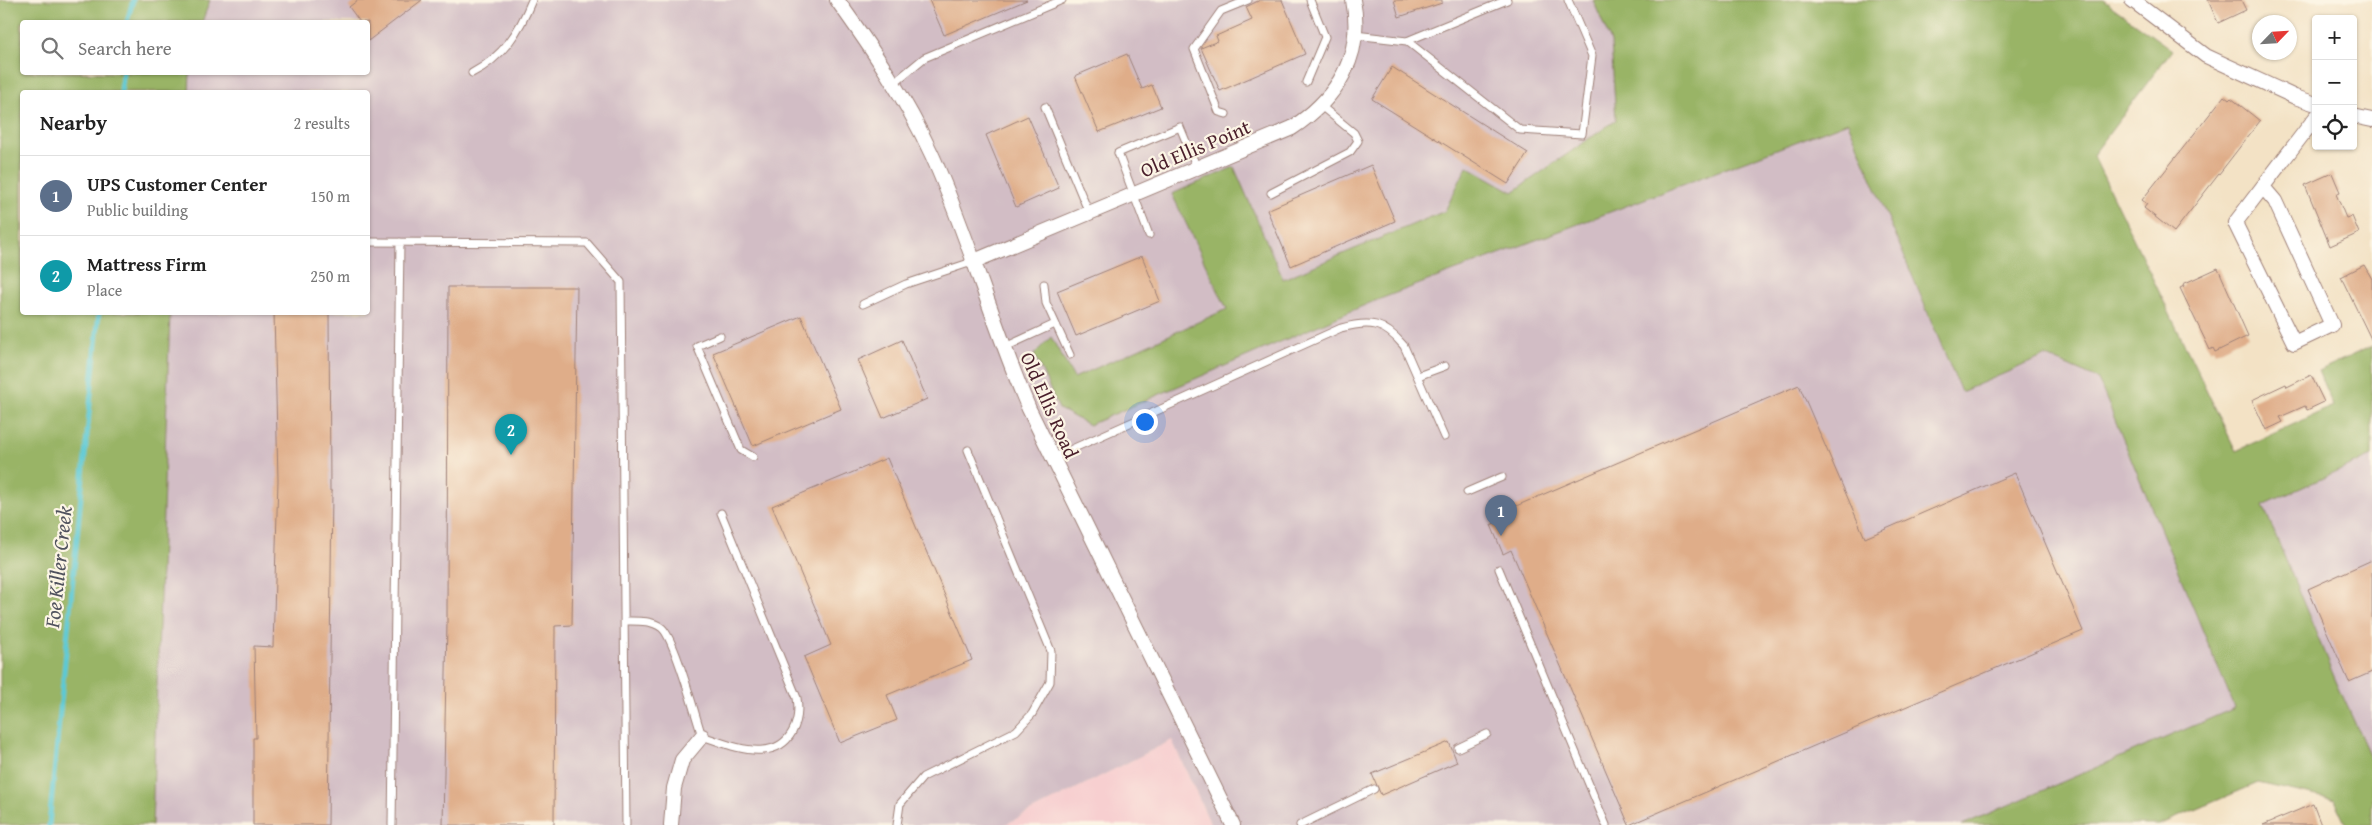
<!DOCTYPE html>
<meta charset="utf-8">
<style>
body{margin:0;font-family:"Gentium Book Plus",serif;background:#f2f2f2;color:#222}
.controls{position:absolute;right:15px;top:15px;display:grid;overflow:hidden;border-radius:5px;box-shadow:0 1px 4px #0004}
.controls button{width:45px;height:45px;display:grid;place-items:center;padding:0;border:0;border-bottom:1px solid #e0e0e0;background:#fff;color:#222;font:25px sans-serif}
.compass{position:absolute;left:2252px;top:15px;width:45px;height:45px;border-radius:50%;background:#fff;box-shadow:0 1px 4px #0004;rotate:65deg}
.you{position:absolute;left:1144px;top:421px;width:18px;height:18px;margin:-12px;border:4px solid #fff;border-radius:50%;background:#1a73e8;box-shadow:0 0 0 8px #1a73e833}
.badge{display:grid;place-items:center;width:32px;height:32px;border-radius:50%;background:#1f6fb2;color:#fff;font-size:16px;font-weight:700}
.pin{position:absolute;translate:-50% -41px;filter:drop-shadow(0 1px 2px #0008)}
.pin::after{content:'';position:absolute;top:26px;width:18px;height:15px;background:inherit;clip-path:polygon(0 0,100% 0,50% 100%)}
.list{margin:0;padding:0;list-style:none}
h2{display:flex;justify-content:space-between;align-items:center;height:65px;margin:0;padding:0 20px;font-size:21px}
h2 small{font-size:16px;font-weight:400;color:#767676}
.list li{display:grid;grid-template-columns:32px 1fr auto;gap:15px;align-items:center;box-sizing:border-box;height:80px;padding:0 20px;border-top:1px solid #e0e0e0}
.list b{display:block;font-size:19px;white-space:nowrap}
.list p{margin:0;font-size:16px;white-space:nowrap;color:#767676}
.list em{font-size:16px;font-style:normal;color:#767676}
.icon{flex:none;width:28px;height:28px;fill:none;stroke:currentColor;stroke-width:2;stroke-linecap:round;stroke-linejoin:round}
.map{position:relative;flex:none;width:2372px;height:825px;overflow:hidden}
.search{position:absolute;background:#fff;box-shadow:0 1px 4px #0004;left:20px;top:20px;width:350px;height:55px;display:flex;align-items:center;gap:12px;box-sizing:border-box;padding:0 18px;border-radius:5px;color:#767676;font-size:19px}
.panel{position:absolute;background:#fff;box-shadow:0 1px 4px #0004;left:20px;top:90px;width:350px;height:225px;border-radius:5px}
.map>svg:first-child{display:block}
</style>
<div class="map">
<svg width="2372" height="825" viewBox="0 0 2372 825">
<rect width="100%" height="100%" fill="#fcf5e5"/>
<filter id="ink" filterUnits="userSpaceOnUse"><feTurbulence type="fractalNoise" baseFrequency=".02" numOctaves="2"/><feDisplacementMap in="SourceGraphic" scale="10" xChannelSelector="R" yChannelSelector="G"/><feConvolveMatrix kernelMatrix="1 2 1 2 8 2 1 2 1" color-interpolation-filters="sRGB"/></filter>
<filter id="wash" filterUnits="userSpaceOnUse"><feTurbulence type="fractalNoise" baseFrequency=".0096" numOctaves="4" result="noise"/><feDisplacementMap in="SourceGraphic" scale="20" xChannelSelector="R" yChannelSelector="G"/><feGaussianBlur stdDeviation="1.12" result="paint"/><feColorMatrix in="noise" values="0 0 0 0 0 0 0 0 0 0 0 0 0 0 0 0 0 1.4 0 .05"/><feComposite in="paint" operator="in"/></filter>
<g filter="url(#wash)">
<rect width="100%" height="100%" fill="#f3e2c5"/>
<path fill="#f7cfd0" d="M1172,740l39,85h-207z"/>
<path fill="#d2bdc5" d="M210,0h1806l226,504 130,-59v361l-38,-83 -224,102h-899l-39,-85 -168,85h-852l18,-512 198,-1v-220h-179l1,-19 178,-1v-50h-166z"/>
<path fill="#99b466" stroke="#726a48" d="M0,0h210l-8,22h-180v50l168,1 -1,19h-167v220l148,1 -18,512h-152z
M1593,0h510l69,50 -79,105 143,296 97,-45 -15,-35 54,-25v110l-109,49 72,174 37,82v64h-25l-12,-25 -77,-17 -99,42h-197l273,-117 -137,-329 -53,-23 -84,36 -113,-270 -476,180 -283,123 -30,-16 -25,-55 17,-17 23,41 153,-69 -55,-115 62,-27 49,112 162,-68 22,-45 46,26 103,-72 -5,-78z"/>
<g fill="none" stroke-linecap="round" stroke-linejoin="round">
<path stroke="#5dc9d4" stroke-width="5" d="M127,22l6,-22
M121,92l2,-20
M49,825l50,-513"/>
</g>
<g id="blocks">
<path fill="#dfad89" d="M358,0h64l-54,41v-19h-8l-11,-15z
M929,0h98l-83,35z
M1260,0h22l23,54 -85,37 -19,-43 17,-7 -2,-5 36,-16 -6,-13z
M1394,0h48v3l-43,14z
M2208,0h33l5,10 -28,13z
M1127,54l15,35 10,-4 9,22 -62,25 -24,-56z
M1392,67l136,86 -20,31 -136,-85z
M2224,96l5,4 2,-2 29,23 -86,111 -30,-24 3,-4 -5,-4z
M1028,116l31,72 -43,19 -30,-72z
M1371,165l24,56 -104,45 -24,-56z
M2332,173l8,19 -4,2 10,24 6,-2 7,17 -29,13 -25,-61z
M1142,256l18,45 -84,35 -19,-45z
M2364,265l8,14v62l-31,-64z
M2218,268l30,68 -33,16 -2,-4 -3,2 -30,-62 4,-2 -1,-2z
M448,287h129l-5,338 -17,1 -1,199h-111l4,-202z
M274,312h55l1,179h2l-4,334h-75v-87h3l-2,-92 19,1 5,-167z
M801,316l40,93 -88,37 -40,-93z
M902,340l25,59 -44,19 -25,-58z
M2311,375l13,27 -17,8 -2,-4 -25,11 3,5 -17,8 -14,-30 34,-16 1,3z
M1799,385l66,153 150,-65 68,158 -454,194 -118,-275 -8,4 -12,-29 7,-4 -3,-6z
M887,458l85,202 -85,35 10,25 -57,23 -36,-86 27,-12 -59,-139z
M2372,560v112l-23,10 -41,-93z
M1449,742l8,20 -76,33 -9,-21z
M2313,804l8,21h-58z"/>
</g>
</g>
<g filter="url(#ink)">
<use href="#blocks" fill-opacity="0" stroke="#9e8078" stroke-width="1"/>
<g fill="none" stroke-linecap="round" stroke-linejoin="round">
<g stroke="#9e8078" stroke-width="9">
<path id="lane" d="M1355,35l52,6 100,-41
M1407,41l113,89 62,4 10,-78 -24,-56
M472,73c31,-16 47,-41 60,-73
M895,82l29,-24 138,-58
M1306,82l19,-45 -15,-37
M1045,107l44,106
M1226,114l-7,-2 -25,-63 27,-38 27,-11
M1271,193l79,-41 8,-11 -4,-8 -33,-27
M1149,235l-31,-82 62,-26 17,41
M368,242l219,1 34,39 5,543
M1044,284l2,19 24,52
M863,304l43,-20 66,-22
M720,336l-23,10 44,104 12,7
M1003,348l52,-24
M1418,376l27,-10
M1052,458l289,-130c29,-8 43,-6 63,18l40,91
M1467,492l35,-15
M1499,569l107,256
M625,621c12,0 27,-1 37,7 13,11 33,87 40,108 18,6 41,16 61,14 28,-2 38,-28 34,-52l-76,-185
M1458,748l29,-14
M392,825l8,-583
M897,825l3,-21 23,-27 93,-46 16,-17 18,-32 1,-31 -83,-201
M1300,825l74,-36"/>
</g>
<g stroke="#9e8078" stroke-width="16">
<path id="street" d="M837,0c36,50 69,99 95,155 37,82 61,171 97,254l204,416
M2132,0l74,56 89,41 21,7
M2353,116l19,4
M2263,187l12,14 57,124 -38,18 -59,-120 81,-106
M972,262l320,-134c45,-30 72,-72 61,-128
M671,825l3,-37 8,-28 20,-24"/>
</g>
<use href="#lane" stroke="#fff" stroke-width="7"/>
<use href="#street" stroke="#fff" stroke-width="14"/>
</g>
</g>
<g text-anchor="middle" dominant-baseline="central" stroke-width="4.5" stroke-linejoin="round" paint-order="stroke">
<g font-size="20" fill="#4a1f2b" stroke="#fcf5e5">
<text transform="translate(1195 148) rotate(-23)">Old Ellis Point</text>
<text transform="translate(1050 405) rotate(66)">Old Ellis Road</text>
</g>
<g font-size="21" font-style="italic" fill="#50525e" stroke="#fcf5e5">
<text transform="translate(58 567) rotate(-84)">Foe Killer Creek</text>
</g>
</g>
</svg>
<div class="controls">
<button>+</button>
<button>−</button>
<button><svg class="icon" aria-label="locate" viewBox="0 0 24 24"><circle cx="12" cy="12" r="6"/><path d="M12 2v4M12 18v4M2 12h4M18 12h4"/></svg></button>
</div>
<svg class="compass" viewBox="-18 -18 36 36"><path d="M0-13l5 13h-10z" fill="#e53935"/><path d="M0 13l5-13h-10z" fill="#767676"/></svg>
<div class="you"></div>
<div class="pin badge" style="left:1501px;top:536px;background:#5c6f8a">1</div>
<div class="pin badge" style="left:511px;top:455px;background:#0f9aa8">2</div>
<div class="search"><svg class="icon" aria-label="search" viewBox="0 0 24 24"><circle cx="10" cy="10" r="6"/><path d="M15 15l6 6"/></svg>Search here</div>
<section class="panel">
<h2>Nearby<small>2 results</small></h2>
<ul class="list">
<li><span class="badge" style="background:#5c6f8a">1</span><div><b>UPS Customer Center</b><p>Public building</p></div><em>150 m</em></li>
<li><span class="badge" style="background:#0f9aa8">2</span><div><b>Mattress Firm</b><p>Place</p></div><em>250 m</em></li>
</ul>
</section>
</div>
